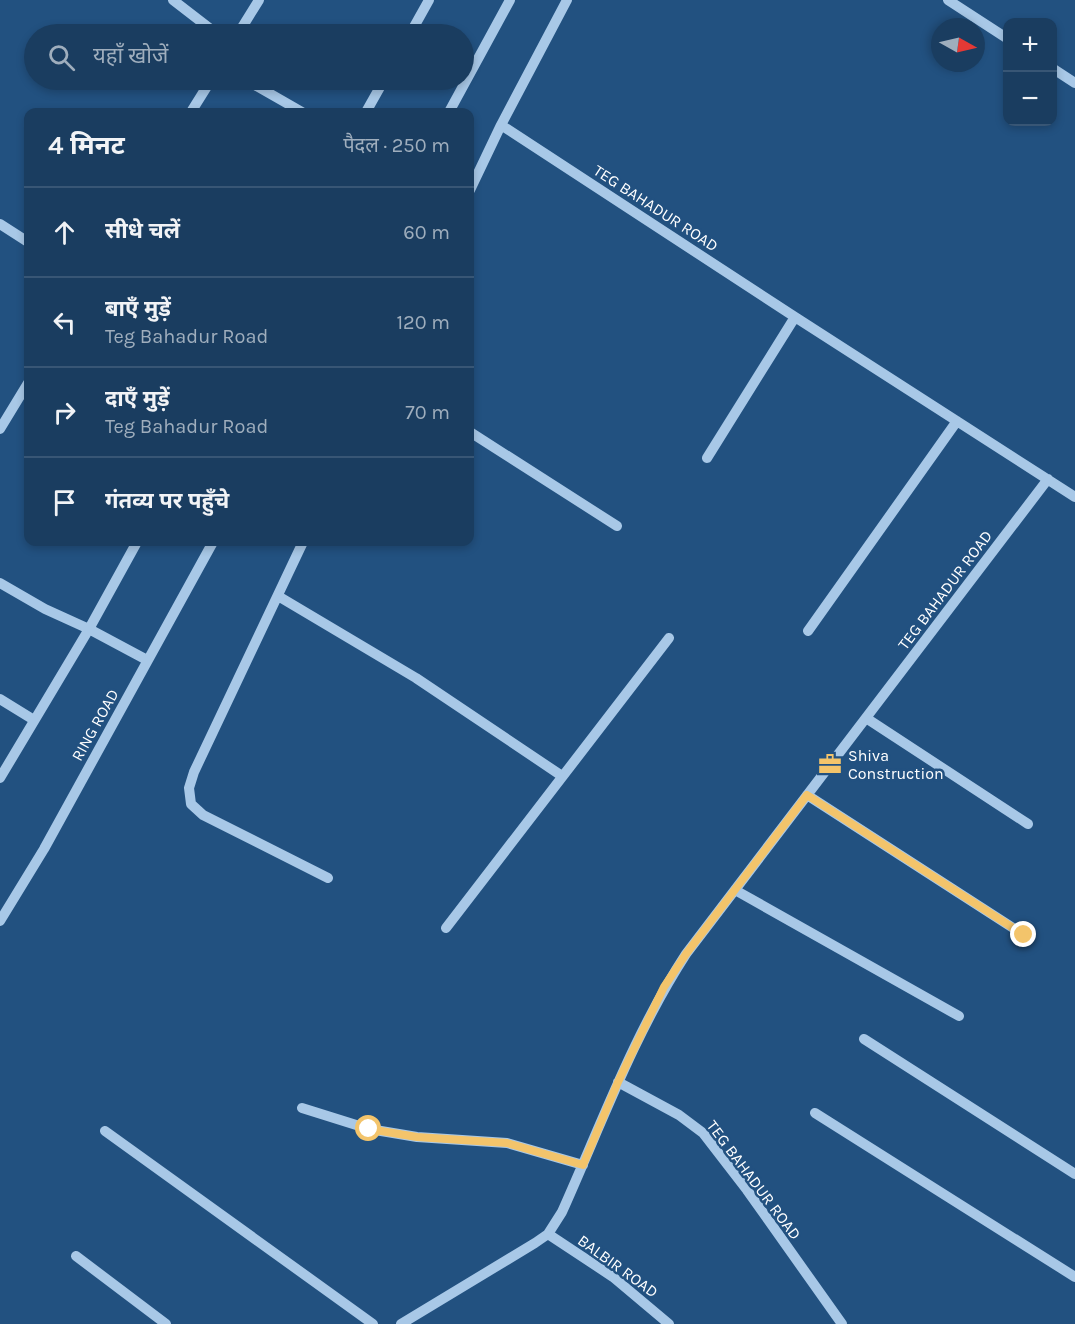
<!DOCTYPE html>
<html lang="hi">
<meta charset="utf-8">
<style>
body{margin:0;font-family:Karla,"Noto Sans Devanagari",sans-serif;background:#234466;color:#f1f3f6}
.controls{position:absolute;right:18px;top:18px;display:grid;overflow:hidden;border-radius:12px;box-shadow:0 3px 9px #0003}
.controls button{width:54px;height:54px;display:grid;place-items:center;padding:0;border:0;border-bottom:2px solid #385675;background:#1a3d60;color:#f1f3f6;font:30px sans-serif}
.compass{position:absolute;left:931px;top:18px;width:54px;height:54px;border-radius:50%;background:#1a3d60;box-shadow:0 3px 9px #0003;rotate:98deg}
.stop{position:absolute;width:18px;height:18px;margin:-14px;border:4px solid #f3c46b;border-radius:50%;background:#fff}
.stop.end{background:#f3c46b;border-color:#fff;box-shadow:0 2px 6px #0008}
.list{margin:0;padding:0;list-style:none}
h2{display:flex;justify-content:space-between;align-items:center;height:78px;margin:0;padding:0 24px;font-size:26px}
h2 small{font-size:20px;font-weight:400;color:#9faebd}
.list li{display:grid;grid-template-columns:39px 1fr auto;gap:18px;align-items:center;box-sizing:border-box;height:90px;padding:0 24px;border-top:2px solid #385675}
.list b{display:block;font-size:22px;white-space:nowrap}
.list p{margin:0;font-size:20px;white-space:nowrap;color:#9faebd}
.list em{font-size:20px;font-style:normal;color:#9faebd}
.icon{flex:none;width:33px;height:33px;fill:none;stroke:currentColor;stroke-width:2;stroke-linecap:round;stroke-linejoin:round}
.map{position:relative;flex:none;width:1075px;height:1324px;overflow:hidden}
.search{position:absolute;background:#1a3d60;box-shadow:0 3px 9px #0003;left:24px;top:24px;width:450px;height:66px;display:flex;align-items:center;gap:15px;box-sizing:border-box;padding:0 21px;border-radius:33px;color:#9faebd;font-size:22px}
.panel{position:absolute;background:#1a3d60;box-shadow:0 3px 9px #0003;left:24px;top:108px;width:450px;height:438px;border-radius:12px}
.map>svg:first-child{display:block}
</style>
<div class="map">
<svg width="1075" height="1324" viewBox="0 0 1075 1324">
<rect width="100%" height="100%" fill="#225180"/>
<g fill="none" stroke-linecap="round" stroke-linejoin="round">
<path stroke="#a8c8e7" stroke-width="10" d="M173,0l44,34
M948,0l60,39
M238,34l21,-34
M410,34l19,-34
M1052,68l23,15
M246,80l56,32
M191,112l20,-32
M366,112l18,-32
M449,112l61,-112
M501,125l294,192 280,180
M470,190l31,-65 66,-125
M0,224l28,18
M0,429l28,-46
M470,432l147,94
M707,458l88,-141
M303,542l-109,230 -5,16 2,16 12,11 125,63
M0,583l45,26 44,20 48,-87
M278,596l138,82 146,98
M808,631l149,-210
M0,699l34,21
M866,718l162,106
M0,778l89,-149 58,31
M807,795l217,140
M735,890l224,126
M0,921l44,-72 169,-307
M446,928l223,-290
M864,1039l211,135
M618,1082l61,33 24,18 44,57 95,134
M302,1108l67,21 48,8 90,6 76,22
M815,1113l260,164
M105,1131l268,193
M548,1234l65,43 56,47
M76,1256l90,68
M401,1324l134,-81 13,-9 14,-22c39,-87 72,-178 124,-258l362,-475"/>
</g>
<g fill="none" stroke-linecap="round" stroke-linejoin="round">
<path stroke="#f3c46b" stroke-width="8" d="M369,1129l48,8 90,6 76,22 35,-83 46,-95 22,-33 121,-159 217,140"/>
</g>
<defs>
<g id="office-bare" transform="scale(1.8)"><path d="M-6-3h4V-5.5h4V-3h4V5H-6ZM-1-4.5V-3h2v-1.5ZM-6 0V1H6V0Z" fill="#f3c46b" stroke="#225180" stroke-width="2.5" paint-order="stroke"/></g>
</defs>
<g fill-rule="evenodd">
<use href="#office-bare" x="830" y="764"/>
</g>
<g text-anchor="middle" dominant-baseline="central" stroke-width="5" stroke-linejoin="round" paint-order="stroke">
<g font-size="16" fill="#fff" stroke="#225180">
<text transform="translate(656 208) rotate(33)">TEG BAHADUR ROAD</text>
<text transform="translate(945 590) rotate(-53)">TEG BAHADUR ROAD</text>
<text transform="translate(95 725) rotate(-61)">RING ROAD</text>
<text transform="translate(754 1180) rotate(53)">TEG BAHADUR ROAD</text>
<text transform="translate(618 1266) rotate(36)">BALBIR ROAD</text>
</g>
<g font-size="16" fill="#fff" stroke="#225180" text-anchor="start">
<text x="848" y="755">Shiva<tspan x="848" dy="18">Construction</tspan></text>
</g>
</g>
</svg>
<div class="controls">
<button>+</button>
<button>−</button>
</div>
<svg class="compass" viewBox="-18 -18 36 36"><path d="M0-13l5 13h-10z" fill="#e53935"/><path d="M0 13l5-13h-10z" fill="#9faebd"/></svg>
<div class="stop" style="left:369px;top:1129px"></div>
<div class="stop end" style="left:1024px;top:935px"></div>
<div class="search"><svg class="icon" aria-label="search" viewBox="0 0 24 24"><circle cx="10" cy="10" r="6"/><path d="M15 15l6 6"/></svg>यहाँ खोजें</div>
<section class="panel">
<h2>4 मिनट<small>पैदल · 250 m</small></h2>
<ul class="list">
<li><svg class="icon" aria-label="ahead" viewBox="0 0 24 24"><path d="M12 20V5M6 11l6-6 6 6"/></svg><div><b>सीधे चलें</b></div><em>60 m</em></li>
<li><svg class="icon" aria-label="left" viewBox="0 0 24 24"><path d="M17 20v-9H6M10 6l-5 5 5 5"/></svg><div><b>बाएँ मुड़ें</b><p>Teg Bahadur Road</p></div><em>120 m</em></li>
<li><svg class="icon" aria-label="right" viewBox="0 0 24 24"><path d="M7 20v-9h11M14 6l5 5-5 5"/></svg><div><b>दाएँ मुड़ें</b><p>Teg Bahadur Road</p></div><em>70 m</em></li>
<li><svg class="icon" aria-label="arrive" viewBox="0 0 24 24"><path d="M6 21V4h12l-3 4 3 4H6"/></svg><div><b>गंतव्य पर पहुँचे</b></div></li>
</ul>
</section>
</div>
